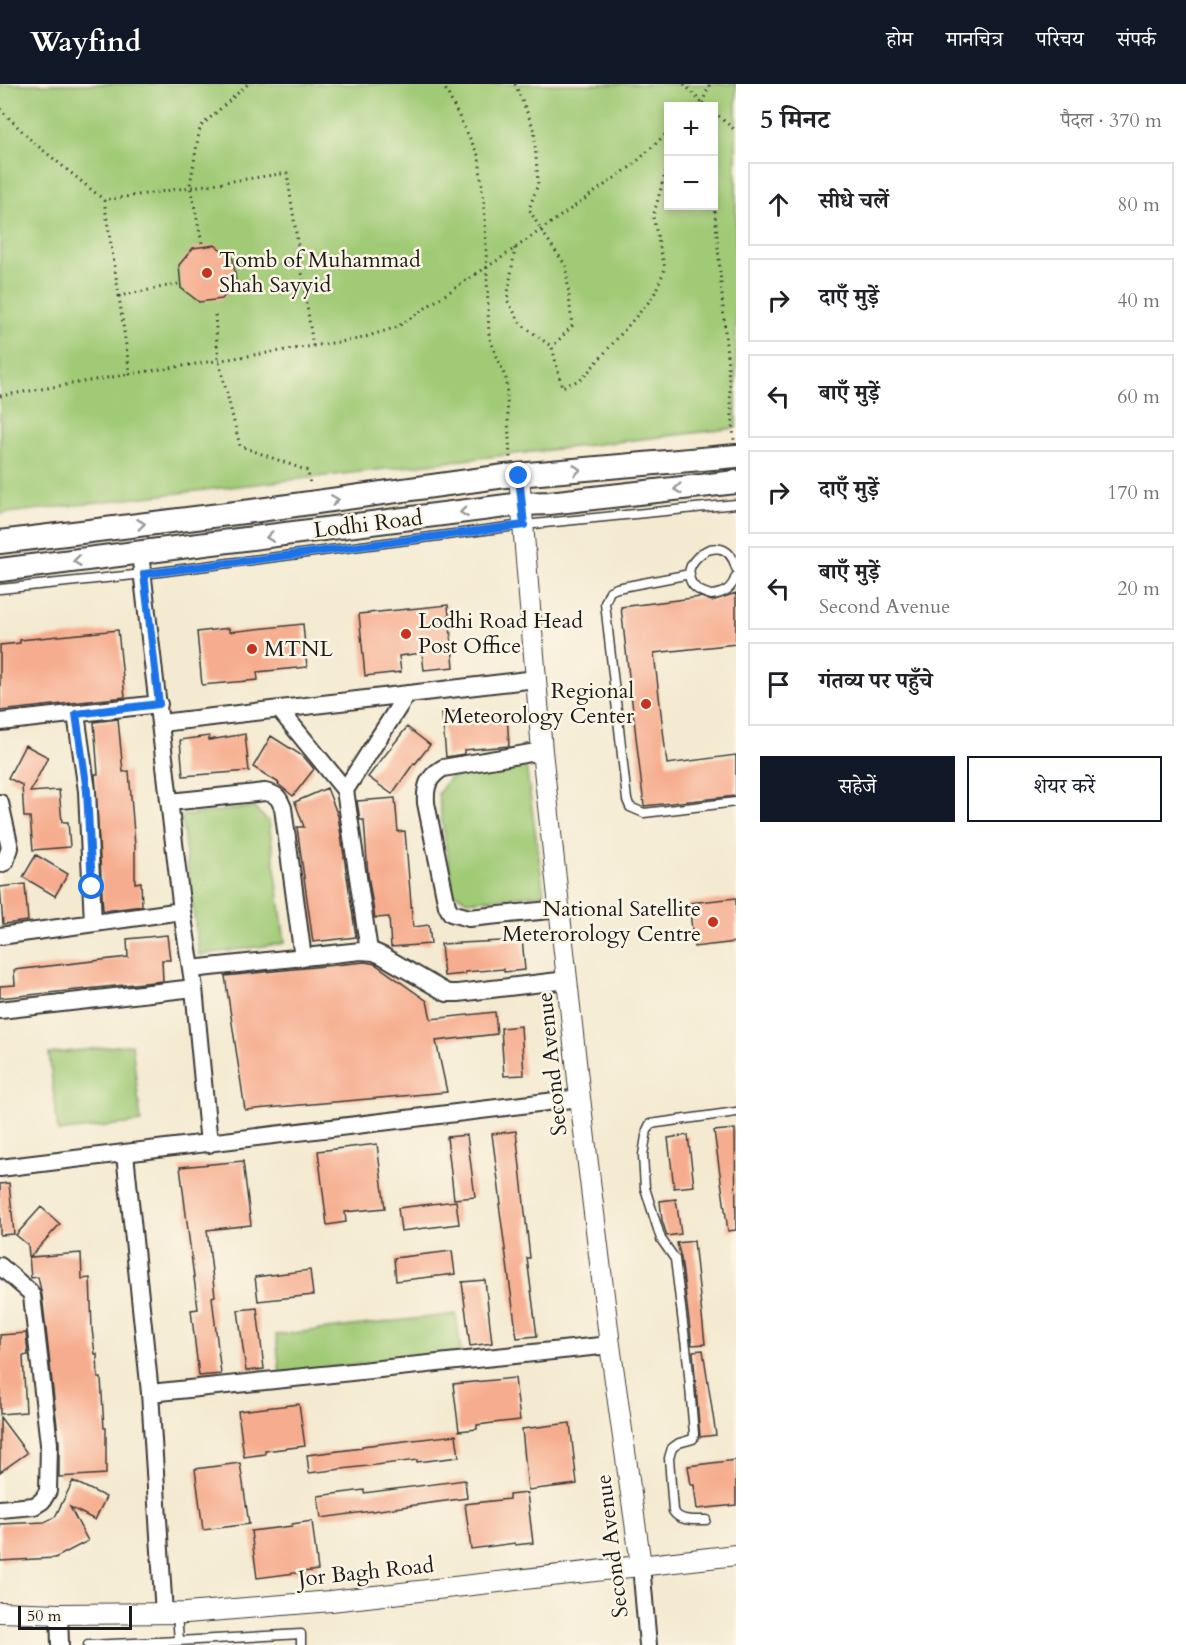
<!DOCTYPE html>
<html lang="hi">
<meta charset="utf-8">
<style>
body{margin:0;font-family:Cardo,"Noto Serif Devanagari",serif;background:#f2f2f2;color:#202124}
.controls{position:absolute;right:18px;top:18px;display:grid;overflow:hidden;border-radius:0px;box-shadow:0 3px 9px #0003}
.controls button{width:54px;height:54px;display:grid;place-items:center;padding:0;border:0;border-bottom:2px solid #e0e0e0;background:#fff;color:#202124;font:30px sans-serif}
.scale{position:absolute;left:18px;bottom:15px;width:114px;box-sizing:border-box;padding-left:6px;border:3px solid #1c1c1c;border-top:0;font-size:16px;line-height:21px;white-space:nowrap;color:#1c1c1c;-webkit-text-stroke:4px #fcf5e5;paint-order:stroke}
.stop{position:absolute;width:18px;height:18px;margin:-14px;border:4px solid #1a73e8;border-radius:50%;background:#fff}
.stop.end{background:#1a73e8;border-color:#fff;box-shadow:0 2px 6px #0008}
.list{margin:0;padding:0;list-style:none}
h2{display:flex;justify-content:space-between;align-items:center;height:78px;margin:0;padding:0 24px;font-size:26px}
h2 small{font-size:20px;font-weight:400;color:#757577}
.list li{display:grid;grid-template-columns:39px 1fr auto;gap:18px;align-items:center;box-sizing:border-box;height:84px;margin:0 12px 12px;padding:0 12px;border:2px solid #e0e0e0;border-radius:0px}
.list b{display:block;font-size:22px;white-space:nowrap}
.list p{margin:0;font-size:20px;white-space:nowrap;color:#757577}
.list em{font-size:20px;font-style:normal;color:#757577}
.actions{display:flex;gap:12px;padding:18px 24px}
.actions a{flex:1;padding:14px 0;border:2px solid #111827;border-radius:0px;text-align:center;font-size:21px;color:#111827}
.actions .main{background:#111827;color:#fff}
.icon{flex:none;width:33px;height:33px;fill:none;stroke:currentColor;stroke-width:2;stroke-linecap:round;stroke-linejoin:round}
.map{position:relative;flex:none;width:736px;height:1561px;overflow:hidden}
header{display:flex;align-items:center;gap:36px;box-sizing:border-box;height:84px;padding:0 30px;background:#111827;color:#fff}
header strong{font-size:28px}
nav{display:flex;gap:33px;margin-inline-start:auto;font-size:21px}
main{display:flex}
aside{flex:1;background:#fff}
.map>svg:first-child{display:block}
</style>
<header>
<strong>Wayfind</strong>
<nav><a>होम</a><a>मानचित्र</a><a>परिचय</a><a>संपर्क</a></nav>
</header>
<main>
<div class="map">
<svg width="736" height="1561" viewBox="0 0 736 1561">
<rect width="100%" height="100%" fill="#fcf5e5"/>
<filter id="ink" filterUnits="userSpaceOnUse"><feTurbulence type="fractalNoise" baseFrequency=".0167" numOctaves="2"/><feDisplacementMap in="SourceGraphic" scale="12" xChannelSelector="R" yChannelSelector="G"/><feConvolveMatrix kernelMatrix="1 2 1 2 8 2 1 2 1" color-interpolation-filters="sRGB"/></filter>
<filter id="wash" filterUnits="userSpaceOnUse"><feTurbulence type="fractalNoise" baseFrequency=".008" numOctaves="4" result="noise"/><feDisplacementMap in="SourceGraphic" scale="24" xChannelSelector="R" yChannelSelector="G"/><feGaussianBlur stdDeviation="1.35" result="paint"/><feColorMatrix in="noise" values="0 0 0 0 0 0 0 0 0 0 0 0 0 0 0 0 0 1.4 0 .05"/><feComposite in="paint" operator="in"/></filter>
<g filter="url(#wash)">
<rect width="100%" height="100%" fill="#f4ead1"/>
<path fill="#a0ca76" stroke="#5e7349" stroke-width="1.5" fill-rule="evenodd" d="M0,0h736v344l-736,86zM668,22h46v100h-46z
M526,682l18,128 -77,7 -14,-9 -15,-98 12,-17z
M253,723l16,15 16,121 -86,12 -18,-139z
M132,960l9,78 -83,10 -9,-78z
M456,1230l5,38 -181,22 -4,-39z"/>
<g id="blocks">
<path fill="#f6ad8f" d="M215,161l18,14 3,22 -14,18 -23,3 -18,-14 -2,-23 14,-17z
M736,509v51l-82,9 13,111 69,-9v41l-92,10 -23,-199 80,-10 11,4z
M448,521l6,62 -30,3 -2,-17 -23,3 2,16 -36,4 -6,-62z
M303,540l4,43 -50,5 1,8 -56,5 -5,-53 32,-4v4z
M118,546l7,67 -125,14v-66l20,-2v-3z
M461,627v6l46,-3 2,32 -45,4v4l-18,3 -4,-44z
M118,635l5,53 6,-1 6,75v37l6,-1 1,24 -39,5 -8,-137h3l-4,-52z
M407,643l23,18 -15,19 -1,-1 -22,31 -24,-17z
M245,650l4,37 -66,5 -3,-36 29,-4v4z
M271,652l33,21 10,12 -21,27 -15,-12 1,-1 -26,-16z
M25,661l23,12 -18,35 29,-2 3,32h6l2,25 -37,3 -3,-33h-6l-2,-32 -14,-7z
M327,704l11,28 18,121 -43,5 -16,-115h7l-9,-25z
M395,714l3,34 7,-1 8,96 16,-2 2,19 -40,3 -2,-30 -14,1 -7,-43 -4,-55h-4l-3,-19z
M36,771l32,19 -13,22 -32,-19z
M25,800l3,37 -25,3 -3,-37z
M736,814v44l-42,5 -5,-44z
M167,851l3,25h-8l1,21 -163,17v-12l15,-1 -1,-15 114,-13 -1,-18z
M522,854l3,32 -21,2v-3l-39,3v2l-21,2 -3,-32 60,-3z
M365,878l10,2 52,37 4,18 64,-7 2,22 -61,7 11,51 -202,18 -20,-134z
M521,942l3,49 -20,1 -3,-48z
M735,1045l1,101 -8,1 -14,-100z
M516,1047l14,127h-3l10,78 -20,2 -18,-134h2l-9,-70z
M467,1051l8,62 -21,2 -7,-62z
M688,1051l6,51 -20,2 -6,-50z
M377,1060l8,64 -40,4 1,10 -19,3 -9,-74z
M243,1077l8,64 -44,5 8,66 -3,1 9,77 -22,2 -8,-66 7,-1 -18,-142z
M9,1099l5,51 -14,1v-51z
M676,1115l5,35 -14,2 -5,-16 -2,-19z
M456,1117l3,23 -58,7 -3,-23z
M41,1123l19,17 -30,33 51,-4 1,26 8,-1 2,51 3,25h2l1,24h3l3,50h2v46l-47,3v-34l-17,-148 -4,-18 -7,1 -3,-33 -12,-10z
M694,1157l11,103 -13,1 -11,-87 -4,-15z
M452,1167l3,23 -59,7 -2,-23z
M310,1186l3,25 -55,6 -3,-24z
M485,1196l7,63 -22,3 -8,-64z
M257,1224l7,61 -18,2 -8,-61z
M26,1249l2,22 -5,1 3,56 -26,2v-79z
M703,1266l13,85 -16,2 -7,-86z
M515,1294l5,42 -43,5v4l-18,2 -6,-47z
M299,1320l6,42 -40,5v3l-21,3 -6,-46z
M0,1333l27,36 -27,19z
M570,1339l7,61 -49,6 -6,-61z
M456,1351l3,22 -42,5v-2l-108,13 -2,-18 55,-7v-2z
M736,1376v45l-39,4 -3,-24h-3l-3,-19z
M240,1379l9,61 -46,6 -8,-61z
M465,1396l2,18 -146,20 -3,-22 46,-6v3z
M73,1397l33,16 -11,23 -25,-13 18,34 -33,17 -55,3v-37l45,-2 10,-5z
M527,1409l6,50 -18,2v-2l-44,6 -6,-45 44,-5v-4z
M312,1437l6,49 -61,8 -6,-47 41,-5v-2z"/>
</g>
</g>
<g filter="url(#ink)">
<use href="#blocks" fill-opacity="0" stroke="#3c3b37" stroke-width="1.5"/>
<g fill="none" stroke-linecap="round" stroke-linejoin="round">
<g stroke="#3c3b37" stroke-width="11">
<path id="service" d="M736,484c-13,-51 -81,12 -25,27 13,-1 21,-6 25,-19
M690,490l-73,14 -7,3 -5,12 22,197 3,7 14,6 92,-11
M0,505l144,-15 380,-49 212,-21
M706,1436c-12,0 -26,2 -33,-9l-4,-53 3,-10 7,-5 14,-4 1,-5 -6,-70 -13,-105 -14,-20 -16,-51 -2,-33 4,-25 3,-6 86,-12
M177,1529l2,28 122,-7v11
M88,1561l91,-4"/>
</g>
<g stroke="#3c3b37" stroke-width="20">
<path id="minor" d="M140,469l42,358 12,77 15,156
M279,625l66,81
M76,630l11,77 6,132
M0,638l159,-18
M161,639l375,-44
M542,667l-99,17c-15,9 -18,18 -17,35l21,103 4,7 18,5 91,-9
M170,718l95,-10c12,2 14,6 18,16l20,150
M0,719l10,45 -5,14 -5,2
M0,852l182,-25
M369,867l-24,-161 62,-96
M191,885l170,-18 13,1 9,4 64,37h11l109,-13
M0,926l194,-22
M125,1070l25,239 14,221
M0,1084l580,-70
M0,1182l30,26 2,4 17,148 -1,47 -6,10 -8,5 -34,3
M150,1309l460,-48
M641,1481l7,80
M59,1530l1,31"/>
</g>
<g stroke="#3c3b37" stroke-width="22">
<path id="tertiary" d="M519,392l23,275 38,347 30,247 31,220
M0,1528l59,2 127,-1 145,-12 405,-46"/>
</g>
<g stroke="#3c3b37" stroke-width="26">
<path id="secondary" d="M0,458l252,-31 253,-35 231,-20
M0,486l522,-66 27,-1 187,-21"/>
</g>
<path stroke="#3c3b37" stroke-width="3" stroke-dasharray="1.5 4.5" stroke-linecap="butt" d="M443,0l36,73 6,61 4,119 17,42 4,79
M515,0l19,45 4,55 -9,25 12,21 25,36 6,60 -20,21
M684,0l18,19v3
M702,19l8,-19
M698,22l4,-3 4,3
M0,25l32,32 72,59
M714,28l22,19
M714,115l20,241
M202,159l-12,-58 10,-58 48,-43
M515,164l-8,52 14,24 31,23 10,40 20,-8 71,-82 12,-28 -12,-52 15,-54
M501,174l132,-93 35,-33
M250,184l50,-7
M119,212l11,78 183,-28 -26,-173 -183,27 15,96 59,-12
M215,231l3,43 22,88 68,25 2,14
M313,262l46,-7 38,-12 79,-53
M0,312l130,-22"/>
<use href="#service" stroke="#fff" stroke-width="8"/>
<use href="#minor" stroke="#fff" stroke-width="16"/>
<use href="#tertiary" stroke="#fff" stroke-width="20"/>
<use href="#secondary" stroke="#fff" stroke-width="22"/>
<path stroke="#3c3b37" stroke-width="3" stroke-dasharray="1.5 4.5" stroke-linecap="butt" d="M476,190l25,-16"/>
</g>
<defs><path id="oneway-chevron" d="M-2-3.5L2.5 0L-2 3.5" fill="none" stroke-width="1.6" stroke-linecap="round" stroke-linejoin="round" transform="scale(1.5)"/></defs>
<g stroke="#999">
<use href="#oneway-chevron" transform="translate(577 386) rotate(-5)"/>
<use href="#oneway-chevron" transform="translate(678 405) rotate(174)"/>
<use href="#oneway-chevron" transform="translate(335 416) rotate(-8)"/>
<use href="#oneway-chevron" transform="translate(464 428) rotate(173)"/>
<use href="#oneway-chevron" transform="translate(141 440) rotate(-7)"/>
<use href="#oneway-chevron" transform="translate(270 453) rotate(173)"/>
<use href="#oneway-chevron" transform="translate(77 477) rotate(173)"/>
</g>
</g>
<g fill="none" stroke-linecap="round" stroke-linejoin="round" filter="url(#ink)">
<path stroke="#1a73e8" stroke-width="8" d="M92,803l-5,-96 -11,-77 83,-10 -15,-130 380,-49 -5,-49"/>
</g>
<g fill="#c8321e" stroke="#fcf5e5" stroke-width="2">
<circle cx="207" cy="189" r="6"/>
<circle cx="406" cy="550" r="6"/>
<circle cx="252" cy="565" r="6"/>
<circle cx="646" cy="620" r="6"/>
<circle cx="713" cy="838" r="6"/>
</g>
<g text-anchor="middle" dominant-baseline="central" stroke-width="5" stroke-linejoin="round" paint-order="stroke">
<g font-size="22" fill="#1c1c1c" stroke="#fcf5e5" text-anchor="start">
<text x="219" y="176">Tomb of Muhammad<tspan x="219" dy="25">Shah Sayyid</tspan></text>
<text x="418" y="537">Lodhi Road Head<tspan x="418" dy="25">Post Office</tspan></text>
<text x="264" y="565">MTNL</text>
<text x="634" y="607" text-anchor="end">Regional<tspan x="634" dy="25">Meteorology Center</tspan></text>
<text x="701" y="825" text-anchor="end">National Satellite<tspan x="701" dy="25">Meterorology Centre</tspan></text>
</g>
<g font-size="22" fill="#1c1c1c" stroke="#fcf5e5">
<text transform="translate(368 440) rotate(-7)">Lodhi Road</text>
<text transform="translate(552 980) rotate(-96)">Second Avenue</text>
<text transform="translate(612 1462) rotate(-97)">Second Avenue</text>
<text transform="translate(366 1488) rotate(-6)">Jor Bagh Road</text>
</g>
</g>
</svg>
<div class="controls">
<button>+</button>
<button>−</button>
</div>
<div class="scale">50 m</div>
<div class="stop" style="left:92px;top:803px"></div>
<div class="stop end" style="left:519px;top:392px"></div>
</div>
<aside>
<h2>5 मिनट<small>पैदल · 370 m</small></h2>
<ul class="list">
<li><svg class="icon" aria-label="ahead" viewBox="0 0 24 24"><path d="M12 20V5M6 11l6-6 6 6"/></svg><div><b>सीधे चलें</b></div><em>80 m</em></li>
<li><svg class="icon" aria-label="right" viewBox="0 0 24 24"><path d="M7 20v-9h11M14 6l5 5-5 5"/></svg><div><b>दाएँ मुड़ें</b></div><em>40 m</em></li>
<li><svg class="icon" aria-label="left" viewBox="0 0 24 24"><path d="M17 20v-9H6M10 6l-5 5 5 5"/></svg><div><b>बाएँ मुड़ें</b></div><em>60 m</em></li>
<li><svg class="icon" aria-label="right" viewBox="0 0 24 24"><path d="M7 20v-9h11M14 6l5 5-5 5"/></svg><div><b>दाएँ मुड़ें</b></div><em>170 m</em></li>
<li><svg class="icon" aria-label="left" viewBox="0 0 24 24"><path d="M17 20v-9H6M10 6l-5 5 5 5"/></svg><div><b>बाएँ मुड़ें</b><p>Second Avenue</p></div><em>20 m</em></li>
<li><svg class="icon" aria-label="arrive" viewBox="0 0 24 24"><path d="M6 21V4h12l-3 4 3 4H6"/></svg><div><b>गंतव्य पर पहुँचे</b></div></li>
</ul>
<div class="actions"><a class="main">सहेजें</a><a>शेयर करें</a></div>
</aside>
</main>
